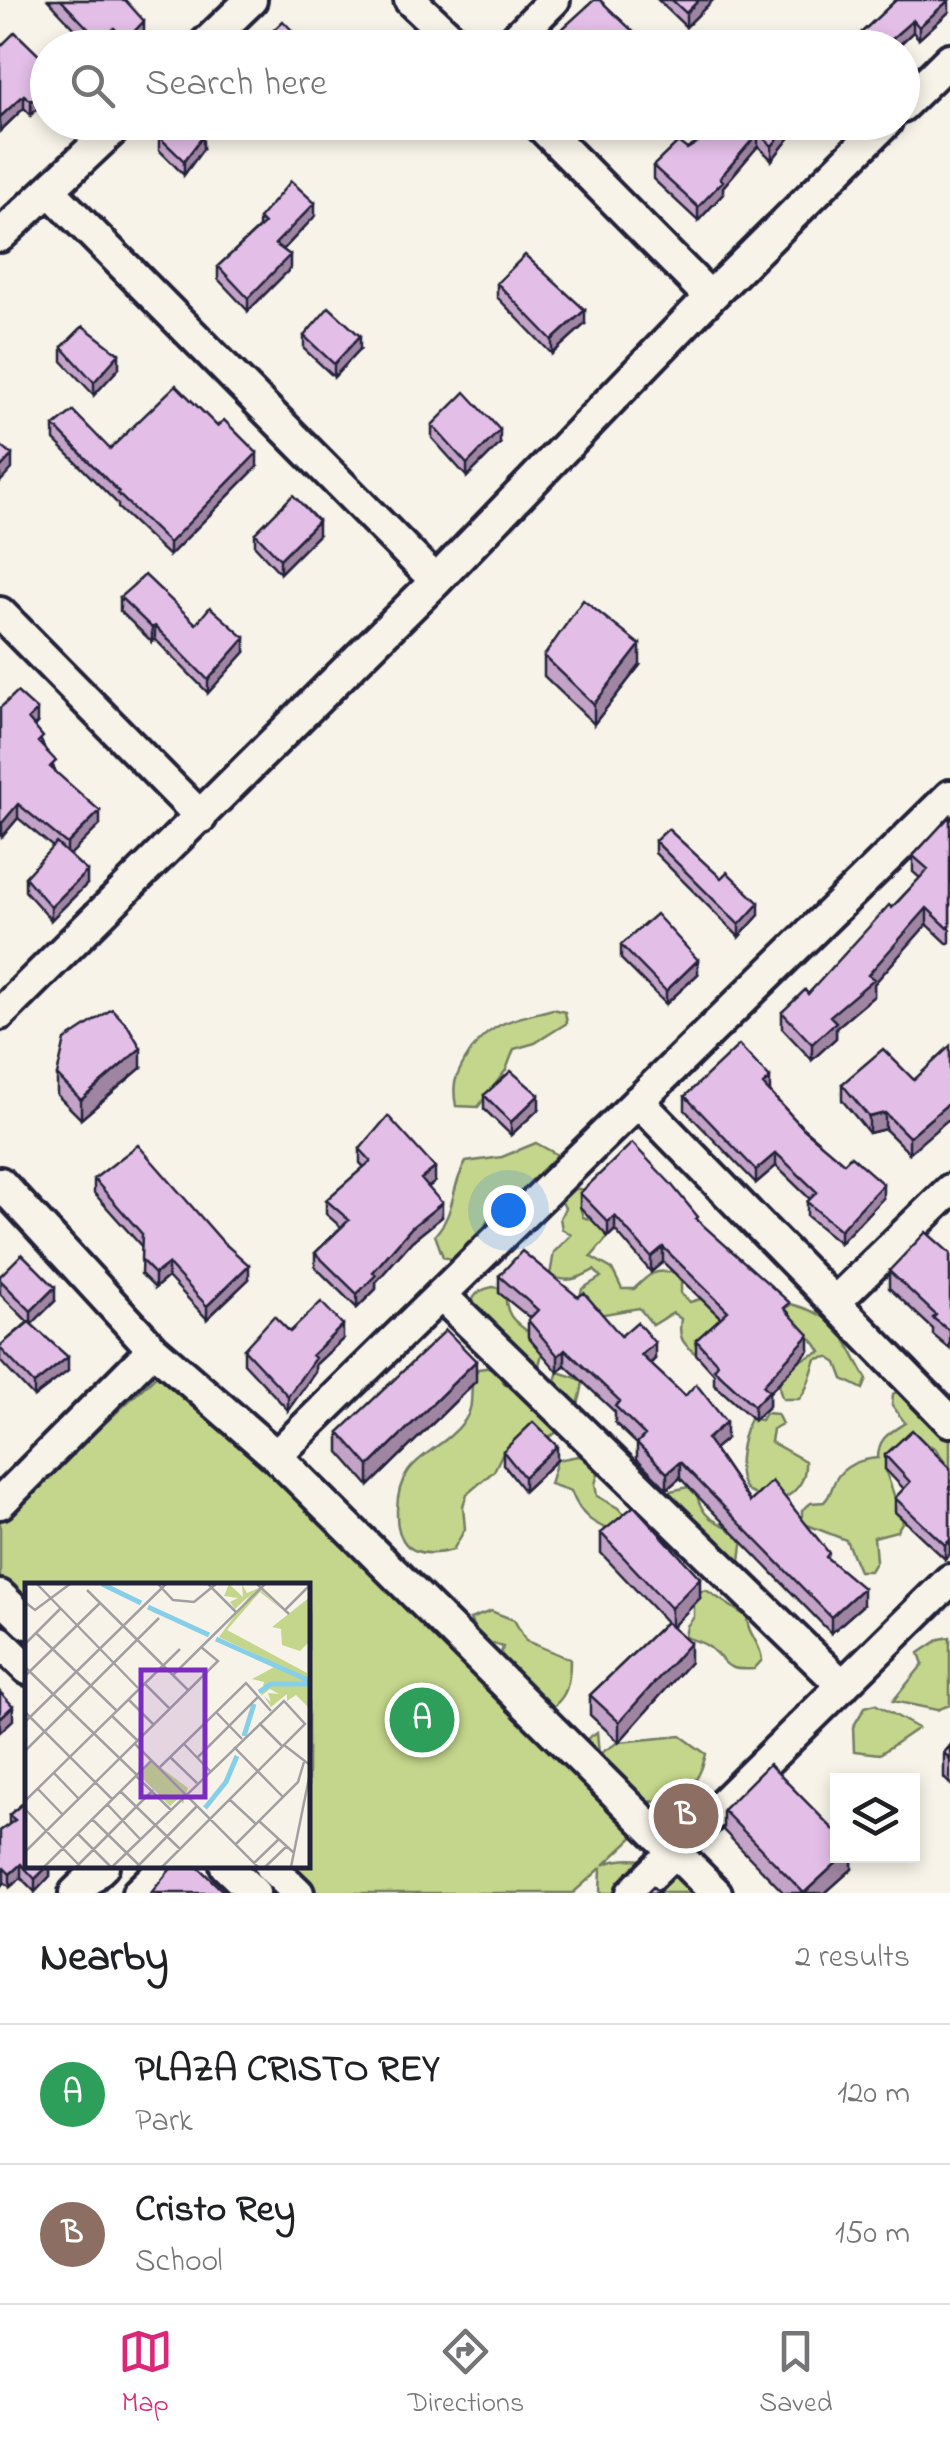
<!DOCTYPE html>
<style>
body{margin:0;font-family:"Indie Flower",sans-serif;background:#f2f2f2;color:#202124}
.controls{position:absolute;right:30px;bottom:30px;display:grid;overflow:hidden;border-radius:0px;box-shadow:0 5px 15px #0003}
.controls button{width:90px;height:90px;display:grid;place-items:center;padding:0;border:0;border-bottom:2px solid #e0e0e0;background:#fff;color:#202124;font:50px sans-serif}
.you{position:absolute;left:508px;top:1210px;width:35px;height:35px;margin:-25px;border:8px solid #fff;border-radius:50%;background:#1a73e8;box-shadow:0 0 0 15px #1a73e833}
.badge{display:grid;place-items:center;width:65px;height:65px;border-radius:50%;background:#db2777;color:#fff;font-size:32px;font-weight:700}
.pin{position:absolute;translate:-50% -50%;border:5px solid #fff;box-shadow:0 2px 10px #0006}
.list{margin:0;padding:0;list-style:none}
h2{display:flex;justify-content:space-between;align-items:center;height:130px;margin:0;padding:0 40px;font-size:42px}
h2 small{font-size:32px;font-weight:400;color:#757577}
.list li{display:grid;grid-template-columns:65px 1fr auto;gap:30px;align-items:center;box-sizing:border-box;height:140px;padding:0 40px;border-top:2px solid #e0e0e0}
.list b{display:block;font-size:38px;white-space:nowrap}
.list p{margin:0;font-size:32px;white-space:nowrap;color:#757577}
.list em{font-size:32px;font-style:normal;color:#757577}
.icon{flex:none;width:55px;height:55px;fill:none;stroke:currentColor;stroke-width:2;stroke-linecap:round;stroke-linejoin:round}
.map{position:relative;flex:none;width:950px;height:1893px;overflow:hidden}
.search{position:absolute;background:#fff;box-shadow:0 5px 15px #0003;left:30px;right:30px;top:30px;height:110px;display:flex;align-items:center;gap:25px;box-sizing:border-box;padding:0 35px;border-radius:55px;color:#757577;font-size:38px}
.sheet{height:410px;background:#fff}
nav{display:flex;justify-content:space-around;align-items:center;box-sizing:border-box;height:140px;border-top:2px solid #e0e0e0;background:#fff;font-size:28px;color:#757577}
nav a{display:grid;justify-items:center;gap:5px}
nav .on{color:#db2777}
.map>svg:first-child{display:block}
</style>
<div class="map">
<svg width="950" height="1893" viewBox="0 0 950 1893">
<rect width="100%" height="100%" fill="#f7f3e8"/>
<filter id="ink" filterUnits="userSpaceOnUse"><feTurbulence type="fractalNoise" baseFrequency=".01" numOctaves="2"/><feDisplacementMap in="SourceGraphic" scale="20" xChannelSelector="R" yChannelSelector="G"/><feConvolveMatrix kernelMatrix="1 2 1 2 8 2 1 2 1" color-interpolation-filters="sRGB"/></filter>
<g filter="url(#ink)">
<path fill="#c3d68b" stroke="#727c63" stroke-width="2.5" d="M553,1009l12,3 2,11 -32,20 -21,6 -8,21 -28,37 -22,-1c-4,-21 -1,-28 9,-46 23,-39 47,-40 88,-51z
M536,1143l20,11 -1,25 -7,9 -57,23 -13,33 -15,18 -20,-5 -8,-22c22,-25 14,-44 31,-73l36,-5z
M568,1189h12l10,7 -10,11 3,10 23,8 2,12 -17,20 21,12 10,20h12c14,-14 20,-21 41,-16l6,8v13l9,8 17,-5 15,14 -3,11 -23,32c-14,-11 -18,-17 -15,-35l-8,-6 -20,12 -14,-17 -46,8 -14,-16 3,-11 19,-12 -7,-7c-17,9 -26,14 -44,5l4,-23 17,-17 -9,-6 -2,-11 5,-10 -5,-10z
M493,1287l12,2c0,38 18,33 39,57l-6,23 -68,-48c1,-20 1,-30 23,-34z
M791,1304c54,15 50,32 76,75l-4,10 -20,-10 -6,-16 -9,-6 -12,2c-5,14 -8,30 -17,40h-16c-14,-27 16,-40 38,-47 -9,-18 -25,-25 -39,-40z
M175,1358l321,311 7,-22 -23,-8 -10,-20 21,-8 23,9 12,21 44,18c0,32 -5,40 -31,60l38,27 20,-14 2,22 20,-12 62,-6 25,18c-9,37 -26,48 -65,48l3,25 -40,38c19,-13 77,-2 94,14 4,4 6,9 9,14h-42l-15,-9 -10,9h-40l1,-25 -28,25h-265l-28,-27h28v-280h-280l-1,27 -27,-27v-65z
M493,1367l12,17 22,15 23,-5 8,-22 25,8c-5,53 -34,60 -79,70l-10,21 -27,23 -4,12 2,23 -12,21c-16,4 -40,7 -50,-10 -6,-10 -6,-19 -6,-30 1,-56 42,-54 68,-90 12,-17 1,-35 13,-51z
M903,1388l47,42v40l-15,-22 -11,-5 -39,26 18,52 -6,10 -23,6 2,24 -6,10h-11l-13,-31 -44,-17v-13l9,-7 13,-1c8,-8 6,-12 11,-21 8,-16 27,-22 43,-23 0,-20 11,-25 27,-35l-13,-18 1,-11z
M765,1413l12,1 5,10 -9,5 -2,13 34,19c1,18 -6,29 -22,38 -10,-1 -24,-1 -32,-6 -21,-11 -8,-59 -1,-75l11,2z
M578,1456l24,5 -7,23 2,12 21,12 16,18 -14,9c-27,-12 -38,-16 -49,-44l-21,-7 7,-24z
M693,1486l12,2 -8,8c9,31 27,24 46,41l-3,24 -6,10c-31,-11 -59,-13 -66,-49 -3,-13 -4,-19 2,-31z
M706,1590l41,27c0,17 14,26 15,43l-8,9c-32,2 -25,-6 -45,-22 -6,-5 -16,-7 -24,-10l2,-11 7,-9v-24z
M950,1637v68l-13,5 -44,-9 30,-37 -4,-11 21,-14z
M875,1704l43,24 -38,26 -26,-3 -1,-24 12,-20z"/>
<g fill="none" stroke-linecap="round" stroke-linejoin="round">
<g stroke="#22223b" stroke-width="38">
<path id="street" d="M410,0l51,48
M201,48l50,-48
M506,48l48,-48
M902,106l48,-47
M537,122l173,175
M49,190l387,391
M0,236l121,-114
M0,613l201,204
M0,1014l436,-433 274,-284 176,-175
M638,1101l312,320
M0,1183l153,166 123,107 440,437
M441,1295l402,391
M835,1302l115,-112
M276,1456l674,-660
M0,1503l153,-154
M0,1596l28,27
M0,1642l28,27
M226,1866l28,27
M270,1866l28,27
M75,1893l28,-27
M138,1893l28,-27
M632,1893l318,-313"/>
</g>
<use href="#street" stroke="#f7f3e8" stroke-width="30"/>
</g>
<path fill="#c3a3c7" stroke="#22223b" stroke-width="2.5" d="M48,0h77l19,35 -12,13h-12l-6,-7 -6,7h-15z
M658,0h55l-27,27z
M896,0l53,12 -30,27 -6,-7 -17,16h-35l-1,-14z
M561,30l79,18h-74l-5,-5z
M0,47l48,17 -17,51 -7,-7 -24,23z
M802,122l-30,38 -14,-14 -35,41v7l-25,27 -45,-42v-13l34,-17z
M159,137l44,12 -19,26 -25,-25z
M315,216l-32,34 7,19 -42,42 -30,-32v-13l41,-38v-9z
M497,283l88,41 -33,30 -55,-57z
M304,336l56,13 -26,28 -30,-28z
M62,347l57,21 -25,27 -32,-34z
M432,425l68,19 -33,33 -35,-39z
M54,426l56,23 147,18 -88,89 -51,-48v-4l-64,-64z
M255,533l63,2 -38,38 -25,-27z
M120,597l125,55 -37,41 -53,-54 -3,3 -32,-31z
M544,656l96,9 -46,59 -50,-48z
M0,708l37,15 -3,3 22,46 44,53 -31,30 18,29 -36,36 -26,-29v-14l28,-30 -35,-29 -16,19 -2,-2z
M950,816v126l-2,2 -21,-20 -53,60v12l-38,32v10l-24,22 -30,-32v-16l26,-18 112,-116 -7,-6v-16z
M655,841l104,74 -20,22 -84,-84z
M621,945l77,29 -32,30 -45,-45z
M141,1068l-60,51 -24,-24v-20z
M914,1080l-5,73 -24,-24 -16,4 -27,-33v-16z
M770,1092l34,37 79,69 -43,45 -33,-27v-14l3,-3 -34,-33 -20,17 -71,-73v-14z
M484,1095l55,14 -28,26 -27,-26z
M360,1149l75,33 -7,5 14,30 -30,24 -36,41v7l-19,19 -42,-41v-14l26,-26 -15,-13v-14l38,-33 -4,-4z
M94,1179l155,100 -42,40 -39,-42 -13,11 -14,-14 1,-27 -48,-54z
M580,1193l118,28 92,93 19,36 -40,43v13l-15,14 -40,-36v-10l-18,-20v-14l25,-22 -58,-56 -12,10 -36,-42 -7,7 -28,-30z
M950,1253v96l-17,-14v-6l-44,-41v-17z
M0,1276l55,25 -24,23 37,47 -34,26 -34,-36v-15l28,-24 -28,-28z
M499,1276l122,60 34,23 -5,5 76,75 -12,10 36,53 79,58 34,45 -32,28 -151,-155 -13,11 -30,-30v-15l-22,-21v-11l-50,-47 -7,7 -30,-35v-17l2,-2 -31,-25z
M290,1332l53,7 -28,26v7l-27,38 -44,-47v-14z
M476,1381l-107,105 -30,-34v-20z
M503,1451l54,9 -33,31 -21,-27z
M885,1455l65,13v86l-5,5 -50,-47v-14l9,-9 -19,-20z
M601,1533l99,65 -28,29 18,35 -71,80 -29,-27v-20l76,-73 -65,-69z
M950,1746v38l-6,-6v-25z
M28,1799v67h22v10l-15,16 -14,-14 -11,9 -6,-5 -4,5v-56l9,-6v-10z
M723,1810l129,46v13l-27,24h-41l-61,-63z"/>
<path fill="#9f85a2" stroke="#22223b" stroke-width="2.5" d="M699,0h14l-27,27v-14z
M949,0v12l-30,27v-12z
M913,20v12l-17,16h-15z
M144,21v14l-12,13h-6v-8z
M114,28v13l-6,7h-8v-7z
M640,38v10h-10z
M48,84v14l-17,17v-14z
M24,95v13l-24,23v-14z
M791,122h11l-30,38v-14z
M758,133v13l-35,41v7l-25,27v-14l22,-29z
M203,136v13l-19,26v-14z
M315,203v13l-40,42v-14z
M290,255v14l-42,42v-13z
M585,310v14l-33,30v-14z
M360,336v13l-26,28v-13z
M119,354v14l-25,27v-13z
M500,430v14l-33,33v-13z
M257,453v14l-88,89v-13z
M12,455v14l-12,13v-14z
M318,521v14l-38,38v-14z
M155,626v13l-3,3v-14z
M245,638v14l-37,41v-13z
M640,645v20l-46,59v-20z
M37,710v13l-9,10v-14z
M18,804v14l-16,19v-14z
M100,811v14l-33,33v-14z
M87,871v13l-36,36v-13z
M759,903v12l-20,22v-12z
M927,908v16l-53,60v12l-38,32v10l-24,22v-16l18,-28z
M698,960v14l-32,30v-13z
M141,1048v20l-60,51v-19z
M770,1078v14l-7,7v-14z
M539,1095v14l-28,26v-13z
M950,1102v16l-41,35v-16z
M885,1113v16l-16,4v-16z
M776,1153v13l-20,17v-13z
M435,1168v14l-14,11v-14z
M883,1184v14l-43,45v-13z
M442,1203v14l-30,24 -36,41v7l-19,19v-14l16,-22 39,-45z
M615,1216v14l-7,7v-15z
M663,1247v15l-12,10v-15z
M168,1264v13l-13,11v-14z
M249,1265v14l-42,40v-13z
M55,1287v14l-24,24v-14z
M343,1325v14l-28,26v7l-27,38v-14l24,-41z
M809,1335v15l-40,43v13l-15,14v-14l9,-21z
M655,1343v16l-14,13v-17z
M565,1349v16l-7,7v-16z
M68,1357v14l-34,26v-13z
M476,1361v20l-107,105v-20z
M726,1422v17l-19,16v-16z
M557,1446v14l-33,31v-14z
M680,1462v16l-13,11v-16z
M950,1540v14l-5,5v-14z
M700,1578v20l-29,30v-20z
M863,1588v17l-32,28v-16z
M690,1643v19l-71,80v-20z
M13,1706v14l-13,12v-14z
M844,1856h8v13l-27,24h-21z
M21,1864v14l-11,9v-13z
M48,1866h2v10l-15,16v-13z
M4,1868v14l-4,5v-14z"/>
<path fill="#e3bee7" stroke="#22223b" stroke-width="2.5" d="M61,0h64l19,21 -18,19 -12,-12 -14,13z
M594,0h6l40,38 -10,10h-50l-19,-18z
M672,0h27l-13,13z
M896,0h53l-30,27 -6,-7 -32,28h-6l-15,-14z
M283,21l24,25 -2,2h-39l-5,-6z
M15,32l33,32v20l-17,17 -7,-6 -24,22v-70z
M837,42l6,6h-11z
M174,122h16l13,14 -19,25 -25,-24z
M732,122h59l-19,24 -14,-13 -38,45 3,3 -25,26 -45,-41 25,-24 9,7z
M291,181l24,22 -40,41 15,11 -42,43 -30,-32 46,-42 -5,-5z
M525,255l60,55 -33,30 -55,-57z
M329,307l31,29 -26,28 -30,-28z
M83,326l36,28 -25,28 -32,-35z
M176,385l41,41 7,-6 33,33 -88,90 -51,-49 1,-2 -65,-66 19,-15 37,38z
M465,392l35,38 -33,34 -35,-39z
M0,445l12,10 -12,13z
M293,495l25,26 -38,38 -25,-26z
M145,575l51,49 14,-17 35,31 -37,42 -53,-54 -3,2 -32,-31z
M583,600l57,45 -46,59 -50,-48z
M17,692l20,18 -9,9 15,18 -5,5 18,19 -6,6 50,44 -33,33 -49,-40 -16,19 -2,-1v-114z
M950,816v110l-2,2 -21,-20 -59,67 6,4 -44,37 6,6 -24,22 -30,-32 23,-22 3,4 81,-89 3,3 36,-39 -15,-13z
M668,829l53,49 6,-6 32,31 -20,22 -84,-84z
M56,843l31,28 -36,36 -26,-30z
M656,914l42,46 -32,31 -45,-46z
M112,1009l16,17 13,22 -60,52 -24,-25 8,-35z
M739,1045l31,33 -7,7 41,44 40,34 7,-7 32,28 -43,46 -33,-28 10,-10 -41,-39 -20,17 -71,-74z
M950,1046v56l-41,35 -24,-24 -16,4 -27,-33 41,-35 31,31z
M511,1071l28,24 -28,27 -27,-27z
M388,1116l47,52 -14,11 21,24 -30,24 -39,45 3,3 -19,19 -42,-41 34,-33 -23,-20 45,-39 -11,-12z
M632,1143l39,41 27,33 -2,2 94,84 -6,5 25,27 -46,50 6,6 -15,15 -40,-37 4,-5 -22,-24 32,-29 -65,-64 -12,10 -36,-41 -7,6 -28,-29z
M138,1145l85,97 26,23 -42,41 -39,-42 -13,10 -14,-14 1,-26 -48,-55z
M926,1232l24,21v78l-17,-13 3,-3 -47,-44z
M522,1251l56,46 6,-4 37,43 16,-14 18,21 -14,12 44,41 11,-12 30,38 -19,17 43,63 22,-21 57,72 -3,4 37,31 -32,29 -151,-155 -13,11 -30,-30 8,-8 -30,-29 5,-5 -55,-52 -7,7 -30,-36 10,-10 -39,-34z
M22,1254l33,33 -24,24 -31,-31v-4z
M321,1302l22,23 -31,30 3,3 -27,38 -44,-47 30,-33 16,16z
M29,1322l39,35 -34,27 -34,-36v-2z
M446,1330l30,31 -107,105 -30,-34z
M533,1422l24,24 -33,31 -21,-26z
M912,1430l38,38v72l-5,5 -50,-47 15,-16 -25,-27z
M634,1506l66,72 -29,30 -70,-75z
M666,1622l24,21 -71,79 -29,-27z
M0,1692l13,14 -13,12z
M950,1746v13l-6,-6z
M769,1764l69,70v22h6l-40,37 -81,-83z
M28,1799v67h20l-13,13 -14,-15 -11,10 -6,-6 -4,5v-42l15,-11 -6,-5z
M173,1866h24l28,27h-74z
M653,1887l7,6h-13z"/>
</g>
<g transform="translate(25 1583)">
<rect width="285" height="285" fill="#f7f3e8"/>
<path d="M204,1l14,13 -1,-13 5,9 12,-5 22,21 -21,-17 -33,38 80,43 3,36 -14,-14 -9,6v-7l-16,13 -7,-11 7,6 -3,-9 11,1 -9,-5 -9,7 3,-14 -12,-3 26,-14 -59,-28 31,-42 -15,14 -5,-7 8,-4 -14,-2zM285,14v44l-10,10 -18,-6 -1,-16 -9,-2zM127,178l36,27 -5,16 -4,-6 -9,8 -32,-32z" fill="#c3d68b"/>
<path fill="none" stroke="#87cfe8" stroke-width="5" d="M77,1l39,19M123,24l61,28M191,56l94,42M234,109l12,-8h39M219,153l10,-32M180,225l21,-26 11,-26"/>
<path fill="none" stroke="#a29fa3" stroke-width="2.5" d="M12,1l101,104M133,1l15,16 21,2 22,-18M183,1l28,28M232,1l32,30M62,7l101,100M0,19l10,8 35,-26M260,27l25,-25M11,50l80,77M0,61l36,-36M0,84l112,108M148,92l92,-91M0,93l75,-73M119,100l26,26M103,116l26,26M0,129l87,87M191,129l26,27M86,132l27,26M0,139l141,-138M234,140l23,23M110,161l123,123M159,161l26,27M259,162l26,20M209,164l49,50M0,168l134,-133M145,174l27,26M172,175l62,-62M134,185l87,-85 25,28M28,189l26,27M111,193l35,34M12,205l26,27M95,208l60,58M204,216l27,25M0,218l155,-152M82,221l33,35M0,226l55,57M67,236l48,47M234,238l35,32M53,251l33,33M210,262l63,-63 6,-20M0,269l193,-191 -17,-14M229,280l24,-23M19,284l107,-106M51,284l77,-77M87,284l172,-166 21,23 -143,143M112,284l60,-61M240,284l22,-21M266,284l19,-94"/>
<path fill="#7b2cbf" fill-opacity="0.15" stroke="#7b2cbf" stroke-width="5" d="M116,87h64v127h-64z"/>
<rect width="285" height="285" fill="none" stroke="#22223b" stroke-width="5"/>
</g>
</svg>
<div class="controls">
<button><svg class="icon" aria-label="layers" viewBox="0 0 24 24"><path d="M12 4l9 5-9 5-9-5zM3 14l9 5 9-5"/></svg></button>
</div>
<div class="you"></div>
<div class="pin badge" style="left:422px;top:1720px;background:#2e9e5b">A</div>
<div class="pin badge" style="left:686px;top:1816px;background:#8d6e63">B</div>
<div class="search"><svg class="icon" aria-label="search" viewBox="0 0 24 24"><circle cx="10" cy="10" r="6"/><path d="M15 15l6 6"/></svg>Search here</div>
</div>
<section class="sheet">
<h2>Nearby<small>2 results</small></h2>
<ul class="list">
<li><span class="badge" style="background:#2e9e5b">A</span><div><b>PLAZA CRISTO REY</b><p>Park</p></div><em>120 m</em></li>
<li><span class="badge" style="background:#8d6e63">B</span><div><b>Cristo Rey</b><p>School</p></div><em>150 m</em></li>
</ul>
</section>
<nav>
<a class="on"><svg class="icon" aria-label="map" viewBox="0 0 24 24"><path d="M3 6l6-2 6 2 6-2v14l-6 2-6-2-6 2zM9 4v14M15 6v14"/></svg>Map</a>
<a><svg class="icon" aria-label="directions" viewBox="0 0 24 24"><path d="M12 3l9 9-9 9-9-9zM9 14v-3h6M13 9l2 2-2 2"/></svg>Directions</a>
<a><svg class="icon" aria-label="saved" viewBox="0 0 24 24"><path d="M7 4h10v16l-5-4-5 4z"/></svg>Saved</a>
</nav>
